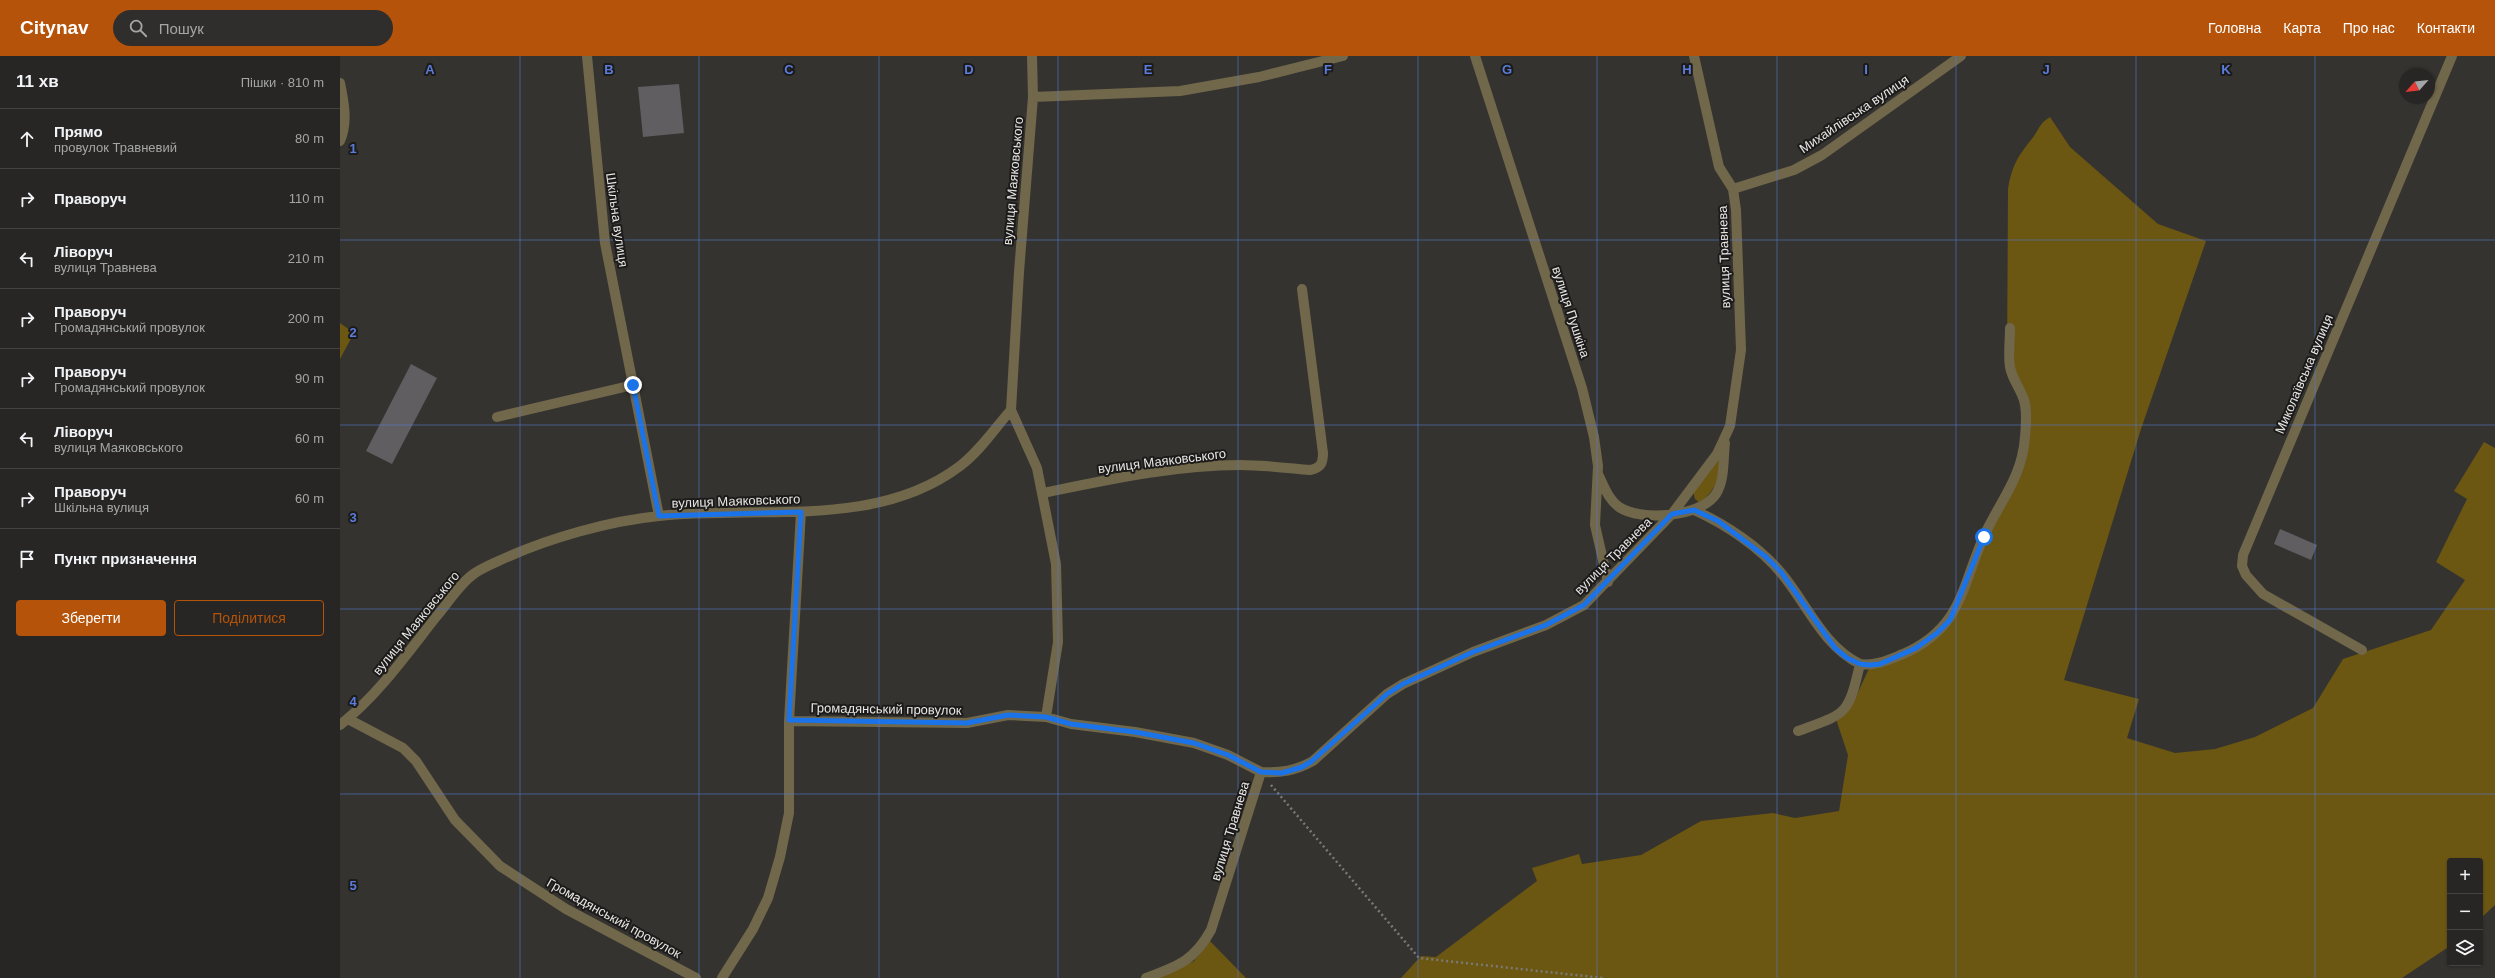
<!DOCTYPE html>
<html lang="uk">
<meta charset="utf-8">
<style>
body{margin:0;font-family:Helvetica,sans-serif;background:#2f2e2c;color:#f1f3f6}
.controls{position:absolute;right:12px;bottom:12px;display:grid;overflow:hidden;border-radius:4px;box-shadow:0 1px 3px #0004}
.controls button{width:36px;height:36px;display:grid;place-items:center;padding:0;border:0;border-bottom:1px solid #434341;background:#272624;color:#f1f3f6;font:20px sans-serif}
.compass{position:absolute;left:2059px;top:12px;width:36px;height:36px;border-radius:50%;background:#272624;box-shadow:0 1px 3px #0004;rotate:243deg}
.stop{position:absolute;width:12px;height:12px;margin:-9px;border:3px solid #1a73e8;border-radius:50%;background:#fff}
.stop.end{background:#1a73e8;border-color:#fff;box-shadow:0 1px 4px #0008}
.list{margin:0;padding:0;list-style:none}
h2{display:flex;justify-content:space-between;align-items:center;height:52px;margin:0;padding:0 16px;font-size:17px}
h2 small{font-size:13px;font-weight:400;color:#a4a5a6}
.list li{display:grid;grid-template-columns:26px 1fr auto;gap:12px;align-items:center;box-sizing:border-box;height:60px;padding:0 16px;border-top:1px solid #434341}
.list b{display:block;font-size:15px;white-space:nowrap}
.list p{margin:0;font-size:13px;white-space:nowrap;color:#a4a5a6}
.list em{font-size:13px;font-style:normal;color:#a4a5a6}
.actions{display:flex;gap:8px;padding:12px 16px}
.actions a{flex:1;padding:9px 0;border:1px solid #b45309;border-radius:4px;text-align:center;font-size:14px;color:#b45309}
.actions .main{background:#b45309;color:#fff}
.icon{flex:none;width:22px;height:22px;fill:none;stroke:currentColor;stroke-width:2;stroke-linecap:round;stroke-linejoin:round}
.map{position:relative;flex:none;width:2155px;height:922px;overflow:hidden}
header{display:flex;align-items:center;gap:24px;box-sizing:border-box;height:56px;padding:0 20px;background:#b45309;color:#fff}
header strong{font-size:19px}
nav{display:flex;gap:22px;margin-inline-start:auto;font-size:14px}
.search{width:280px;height:36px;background:#2f2e2c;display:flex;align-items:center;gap:10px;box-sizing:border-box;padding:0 14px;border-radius:22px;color:#a4a5a6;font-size:15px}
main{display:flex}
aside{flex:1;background:#272624}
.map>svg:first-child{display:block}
</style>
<header>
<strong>Citynav</strong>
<div class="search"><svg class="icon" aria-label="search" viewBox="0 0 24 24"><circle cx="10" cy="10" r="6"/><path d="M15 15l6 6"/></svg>Пошук</div>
<nav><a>Головна</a><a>Карта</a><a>Про нас</a><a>Контакти</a></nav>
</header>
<main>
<aside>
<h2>11 хв<small>Пішки · 810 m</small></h2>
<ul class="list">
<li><svg class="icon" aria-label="ahead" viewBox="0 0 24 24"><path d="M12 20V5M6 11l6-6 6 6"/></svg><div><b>Прямо</b><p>провулок Травневий</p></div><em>80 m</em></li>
<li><svg class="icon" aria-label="right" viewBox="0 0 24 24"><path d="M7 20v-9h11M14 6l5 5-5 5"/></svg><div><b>Праворуч</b></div><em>110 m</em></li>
<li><svg class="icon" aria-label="left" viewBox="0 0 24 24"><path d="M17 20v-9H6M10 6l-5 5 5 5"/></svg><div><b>Ліворуч</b><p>вулиця Травнева</p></div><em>210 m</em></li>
<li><svg class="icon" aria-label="right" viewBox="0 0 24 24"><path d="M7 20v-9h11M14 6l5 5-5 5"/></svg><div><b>Праворуч</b><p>Громадянський провулок</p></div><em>200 m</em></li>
<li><svg class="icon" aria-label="right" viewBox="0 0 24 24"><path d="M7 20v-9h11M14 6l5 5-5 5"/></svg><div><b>Праворуч</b><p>Громадянський провулок</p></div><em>90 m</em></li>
<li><svg class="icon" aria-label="left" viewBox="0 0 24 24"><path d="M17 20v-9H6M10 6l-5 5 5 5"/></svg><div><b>Ліворуч</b><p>вулиця Маяковського</p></div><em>60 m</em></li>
<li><svg class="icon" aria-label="right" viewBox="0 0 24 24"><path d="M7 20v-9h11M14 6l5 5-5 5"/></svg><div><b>Праворуч</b><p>Шкільна вулиця</p></div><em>60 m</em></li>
<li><svg class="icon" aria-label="arrive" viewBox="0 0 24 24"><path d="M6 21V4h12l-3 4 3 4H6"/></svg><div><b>Пункт призначення</b></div></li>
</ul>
<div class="actions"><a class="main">Зберегти</a><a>Поділитися</a></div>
</aside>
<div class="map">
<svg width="2155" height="922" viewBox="0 0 2155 922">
<rect width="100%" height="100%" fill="#343330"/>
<path fill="#6b5612" d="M1710,61l20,30 88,77 48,17 -65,188 -77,251 75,19 -12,39 48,15 40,-4 40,-12 58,-29 30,-49 88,-29 34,-50 -29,-18 31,-63 -13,-8 30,-49 11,6v457l-15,14v-58h-30v85l-48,32h-1001l20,-22 15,1 101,-76 -5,-13 47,-14 3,10 59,-9 60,-34 72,-8 22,5 44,-7 9,-56 -12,-36 17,-16 19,-41 43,-17 32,-27 70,-152 5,-30 -1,-36 -14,-33 1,-178c4,-25 11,-34 26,-53 6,-9 6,-13 16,-19z
M0,267l14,10 -14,26z
M1376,403l4,1c-3,22 -3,28 -20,43l-5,-4 -2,-8z
M870,885l36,37h-88l36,-17z"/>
<path fill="#605e61" d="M339,28l5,49 -41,4 -5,-50z
M71,308l26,14 -45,86 -26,-13z
M1940,473l37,16 -6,15 -37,-16z"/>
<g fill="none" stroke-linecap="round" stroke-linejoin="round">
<path stroke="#7b7a77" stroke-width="2.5" stroke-dasharray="2 3" stroke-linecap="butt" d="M931,729l148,173 184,20"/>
<path stroke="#71674a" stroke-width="10" d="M247,0l18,187 54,273
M692,0l1,41 -14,175 -8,138 26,58 19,96 2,78 -12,75
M1135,0l107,332 12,49 4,29 -3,59 13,57
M0,27c4,19 8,40 0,58
M693,41l147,-6 79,-14 84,-21
M1393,133l61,-19 28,-15 139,-99
M157,361l136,-32
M1258,418c6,12 10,25 21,33 22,15 82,10 97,-13 9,-14 7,-35 9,-51
M703,437c64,-13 131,-28 197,-28 23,0 47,3 70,5 11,-2 13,-7 13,-17l-21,-164
M1354,454c31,14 66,37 88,64 25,30 41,72 78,90
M2022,594l-99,-56 -17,-19 -4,-9 1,-11 209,-499
M8,663l55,29 13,13 39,59 45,46 66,43 130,69
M449,665l178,2 41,-8 38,2 25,7 64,8 59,11 34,12 33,17
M0,669c38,-30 66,-70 96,-108 12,-14 24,-34 39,-44 9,-6 19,-10 28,-14 46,-21 106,-38 156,-43 98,-11 217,14 301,-50 20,-15 35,-38 51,-56
M1458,675c49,-18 50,-15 62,-67 16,2 28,-4 43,-10 59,-26 58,-66 81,-118 16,-35 38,-58 41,-99 1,-12 3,-31 -3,-42 -4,-10 -10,-17 -12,-28 -2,-12 0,-26 0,-39
M382,922l31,-49 15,-31 12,-41 9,-44v-92l12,-209
M806,922c32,-12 48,-17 65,-48l50,-158c20,1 34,-1 52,-11l74,-67 16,-10 70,-32 73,-27 38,-20 88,-91 45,-60 13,-28 11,-76 -5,-140 -3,-21 -14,-22 -25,-111"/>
</g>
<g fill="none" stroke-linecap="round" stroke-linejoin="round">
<path stroke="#1a73e8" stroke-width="5" d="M293,329l26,131 142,-4 -12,208 178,3 41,-8 38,2 25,7 64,8 59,11 34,12 33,17 21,1 20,-6 10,-6 75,-67 16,-10 70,-32 73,-27 38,-20 88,-91 22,-4 24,11 48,36 15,15 54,76 12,10 13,6 10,1 10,-1 36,-16 21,-15 13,-13 34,-83"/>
</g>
<path fill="none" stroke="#5a7cdc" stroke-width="1" stroke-opacity="0.55" d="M180,0v922M359,0v922M539,0v922M718,0v922M898,0v922M1078,0v922M1257,0v922M1437,0v922M1616,0v922M1796,0v922M1975,0v922M0,184h2155M0,369h2155M0,553h2155M0,738h2155"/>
<g text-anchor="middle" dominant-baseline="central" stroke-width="4" stroke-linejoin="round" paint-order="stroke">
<g font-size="13" fill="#e8e7e5" stroke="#1c1b1a">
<text transform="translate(1514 58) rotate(-34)">Михайлівська вулиця</text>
<text transform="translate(673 125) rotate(-85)">вулиця Маяковського</text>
<text transform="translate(277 164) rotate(82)">Шкільна вулиця</text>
<text transform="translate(1384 201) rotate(-92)">вулиця Травнева</text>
<text transform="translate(1231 256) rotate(72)">вулиця Пушкіна</text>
<text transform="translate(1964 318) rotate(-67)">Миколаївська вулиця</text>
<text transform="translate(822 405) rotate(-7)">вулиця Маяковського</text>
<text transform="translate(396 445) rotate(-2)">вулиця Маяковського</text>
<text transform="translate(1273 500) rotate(-45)">вулиця Травнева</text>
<text transform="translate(76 567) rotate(-51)">вулиця Маяковського</text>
<text transform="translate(546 653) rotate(1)">Громадянський провулок</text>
<text transform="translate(890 775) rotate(-73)">вулиця Травнева</text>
<text transform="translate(274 862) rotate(29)">Громадянський провулок</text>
</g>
</g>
<g font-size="13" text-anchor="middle" font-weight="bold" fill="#5a7cdc" stroke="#1c1b1a" stroke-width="4" stroke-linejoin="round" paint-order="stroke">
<text x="90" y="18">A</text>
<text x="269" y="18">B</text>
<text x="449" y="18">C</text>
<text x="629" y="18">D</text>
<text x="808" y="18">E</text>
<text x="988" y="18">F</text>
<text x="1167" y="18">G</text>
<text x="1347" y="18">H</text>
<text x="1526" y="18">I</text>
<text x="1706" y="18">J</text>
<text x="1886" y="18">K</text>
<text x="13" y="97">1</text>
<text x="13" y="281">2</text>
<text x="13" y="466">3</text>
<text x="13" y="650">4</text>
<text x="13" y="834">5</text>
</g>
</svg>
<div class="controls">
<button>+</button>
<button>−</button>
<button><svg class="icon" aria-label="layers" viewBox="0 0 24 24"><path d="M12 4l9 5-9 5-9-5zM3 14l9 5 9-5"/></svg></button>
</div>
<svg class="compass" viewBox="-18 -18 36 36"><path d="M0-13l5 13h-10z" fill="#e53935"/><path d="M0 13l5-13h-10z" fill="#a4a5a6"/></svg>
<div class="stop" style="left:1644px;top:481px"></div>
<div class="stop end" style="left:293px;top:329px"></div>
</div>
</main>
